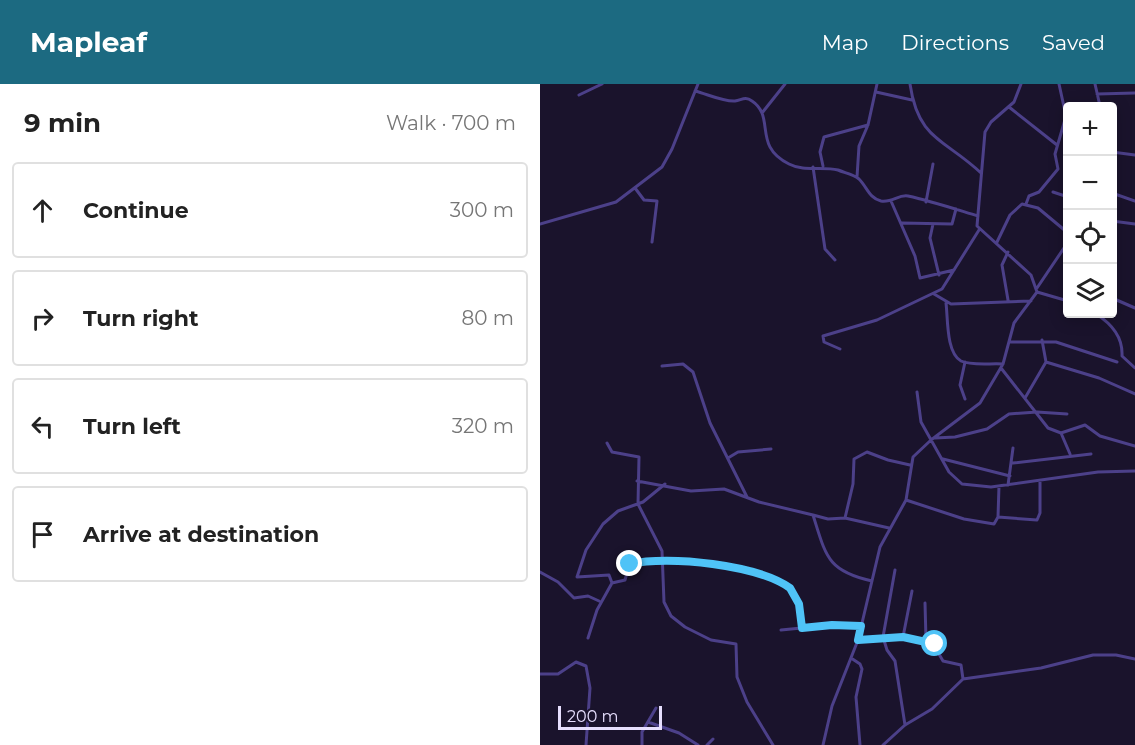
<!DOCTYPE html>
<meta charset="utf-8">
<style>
body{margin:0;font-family:Montserrat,sans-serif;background:#f2f2f2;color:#222}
.controls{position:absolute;right:18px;top:18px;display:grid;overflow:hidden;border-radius:6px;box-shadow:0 3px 15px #0003}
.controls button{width:54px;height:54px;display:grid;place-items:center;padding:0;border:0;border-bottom:2px solid #e0e0e0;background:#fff;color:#222;font:30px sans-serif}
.scale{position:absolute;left:18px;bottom:15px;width:104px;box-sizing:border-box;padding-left:6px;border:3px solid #e7dffe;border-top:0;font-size:16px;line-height:21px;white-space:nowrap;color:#e7dffe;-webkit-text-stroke:4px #1a132c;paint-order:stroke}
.stop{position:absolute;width:18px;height:18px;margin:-14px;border:4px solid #4fc3f7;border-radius:50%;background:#fff}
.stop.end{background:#4fc3f7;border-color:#fff;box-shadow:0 2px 6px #0008}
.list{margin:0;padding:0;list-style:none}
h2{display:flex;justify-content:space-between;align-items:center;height:78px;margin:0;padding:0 24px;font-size:26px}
h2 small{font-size:20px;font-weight:400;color:#767676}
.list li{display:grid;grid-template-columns:39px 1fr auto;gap:18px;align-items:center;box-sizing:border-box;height:96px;margin:0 12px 12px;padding:0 12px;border:2px solid #e0e0e0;border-radius:6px}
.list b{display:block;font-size:22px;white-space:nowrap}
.list em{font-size:20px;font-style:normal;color:#767676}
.icon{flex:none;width:33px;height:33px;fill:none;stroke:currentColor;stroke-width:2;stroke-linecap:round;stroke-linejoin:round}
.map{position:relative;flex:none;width:595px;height:661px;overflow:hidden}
header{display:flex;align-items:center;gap:36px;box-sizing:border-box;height:84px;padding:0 30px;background:#1c6a81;color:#fff}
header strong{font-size:28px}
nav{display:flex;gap:33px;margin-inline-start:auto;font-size:21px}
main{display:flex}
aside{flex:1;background:#fff}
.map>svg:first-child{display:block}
</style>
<header>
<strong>Mapleaf</strong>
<nav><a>Map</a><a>Directions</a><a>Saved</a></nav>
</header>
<main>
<aside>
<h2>9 min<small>Walk · 700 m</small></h2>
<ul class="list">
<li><svg class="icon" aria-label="ahead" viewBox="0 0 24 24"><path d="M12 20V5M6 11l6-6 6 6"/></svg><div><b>Continue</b></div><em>300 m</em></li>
<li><svg class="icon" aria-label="right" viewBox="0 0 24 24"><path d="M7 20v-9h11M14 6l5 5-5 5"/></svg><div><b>Turn right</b></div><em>80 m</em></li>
<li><svg class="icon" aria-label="left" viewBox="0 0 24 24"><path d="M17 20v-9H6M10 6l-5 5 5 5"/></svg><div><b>Turn left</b></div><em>320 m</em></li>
<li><svg class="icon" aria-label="arrive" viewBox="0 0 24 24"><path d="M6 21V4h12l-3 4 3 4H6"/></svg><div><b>Arrive at destination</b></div></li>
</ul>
</aside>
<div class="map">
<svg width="595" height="661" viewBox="0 0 595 661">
<rect width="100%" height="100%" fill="#1a132c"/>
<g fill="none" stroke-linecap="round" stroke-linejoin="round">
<path stroke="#4c4089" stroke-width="3" d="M370,0c8,56 35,55 71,89
M555,0l5,22
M155,7c12,3 29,11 40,10 7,-1 10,-5 17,0 24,16 0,45 37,63 15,8 33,2 49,6 7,3 15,4 21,9 8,8 10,19 22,22 11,2 18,-7 27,-5 23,5 47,13 70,20
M336,8l36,8
M557,10l38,-1
M39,11l23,-11
M469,23l48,38
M222,29l23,-29
M572,68l23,3
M283,82l-3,-14 4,-15 44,-12
M273,83l12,82 10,11
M317,93l2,-31 9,-21 9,-41
M95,104l9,12 13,1 -5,41
M513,108l15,5
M572,109l23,8
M351,117l24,55 5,22 34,-8
M386,118l7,-38
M486,120l3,-8 10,-4 19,-23 -3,-15 11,-38 -7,-32
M572,137l23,3
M362,139l50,1 4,-15
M0,140l76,-22 46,-35 10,-18 26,-65
M393,140l-3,14 9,37
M457,158l13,-27 12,-11 16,4 30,25
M497,204l31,-46
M497,208l31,9
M394,210l17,10 80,-3
M572,214l23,10
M468,216l-6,-35 6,-13
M406,219c2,15 0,50 15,58 10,5 31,2 42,3
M556,230c16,10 27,23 26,42l13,12
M469,258h47l61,20
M300,265l-16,-7 -1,-6 54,-16 65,-31 37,-59
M506,278l53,16 36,16
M122,282l21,-2 10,8 17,51 37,74
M461,284l47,60 13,5 9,21
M377,308l4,30 28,50 13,12 29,3 107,-15 37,-1
M485,314l21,-36 -4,-22
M425,315l-5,-14 5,-23
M521,349l24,-8 15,11 35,10
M395,354l20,-1 32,-8 22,-15 28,-2 30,2
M67,359l5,9 27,5 -1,47 24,47 2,51 7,14 14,11 26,13 25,4 1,33 10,25 26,43
M188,374l10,-6 33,-3
M403,375l67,17
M473,379l78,-9
M97,397l54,10 33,-2 35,13 54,13 15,4 17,-1 44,10
M468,401l5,-37
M366,416l58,19 30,5 4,-7 1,-31
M273,431c13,41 14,56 59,66
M458,433l39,3 3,-7v-31
M305,434l8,-34 1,-25 13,-7 21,8 22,5
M355,486l-12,67 4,13 8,11 10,64
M0,488l18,10 16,16 14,-2 11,5
M72,499l-3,-8 -32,2 9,-27 17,-26 15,-13 25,-9 22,-18
M385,519l1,37
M241,546l51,-5 29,1
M363,553l9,-46
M48,554l9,-28 15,-27 13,-3 4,-14 4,-3 58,-1 48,5 46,17 10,9 7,35
M318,556l45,-3 29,5 11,19 18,4 2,14
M311,574l9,6 2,5 -6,28 4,48
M0,590h18l18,-12 10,4 4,22 -4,57
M108,638l31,11 19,12
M102,661v-13l14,-24
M167,661l6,-6
M283,661l9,-39 26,-66 22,-93 26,-47 7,-43 18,-17 49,-37 23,-39 11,-41 23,-31 -6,-17 -54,-49 8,-94 6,-10 23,-20 7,-18
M343,661l22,-20 27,-16 31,-30 78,-11 52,-13h23l19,4"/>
</g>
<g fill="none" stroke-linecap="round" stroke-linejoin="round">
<path stroke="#4fc3f7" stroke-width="8" d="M90,480c39,-9 128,1 160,24l9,16 3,24 30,-3 29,1 -3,14 45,-3 32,7"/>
</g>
</svg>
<div class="controls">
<button>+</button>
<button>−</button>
<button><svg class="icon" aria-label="locate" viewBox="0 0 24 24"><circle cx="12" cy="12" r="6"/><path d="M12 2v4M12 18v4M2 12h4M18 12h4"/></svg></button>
<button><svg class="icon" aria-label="layers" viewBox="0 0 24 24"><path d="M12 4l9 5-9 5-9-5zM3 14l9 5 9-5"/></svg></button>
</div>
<div class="scale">200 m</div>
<div class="stop" style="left:395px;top:560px"></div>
<div class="stop end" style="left:90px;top:480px"></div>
</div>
</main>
